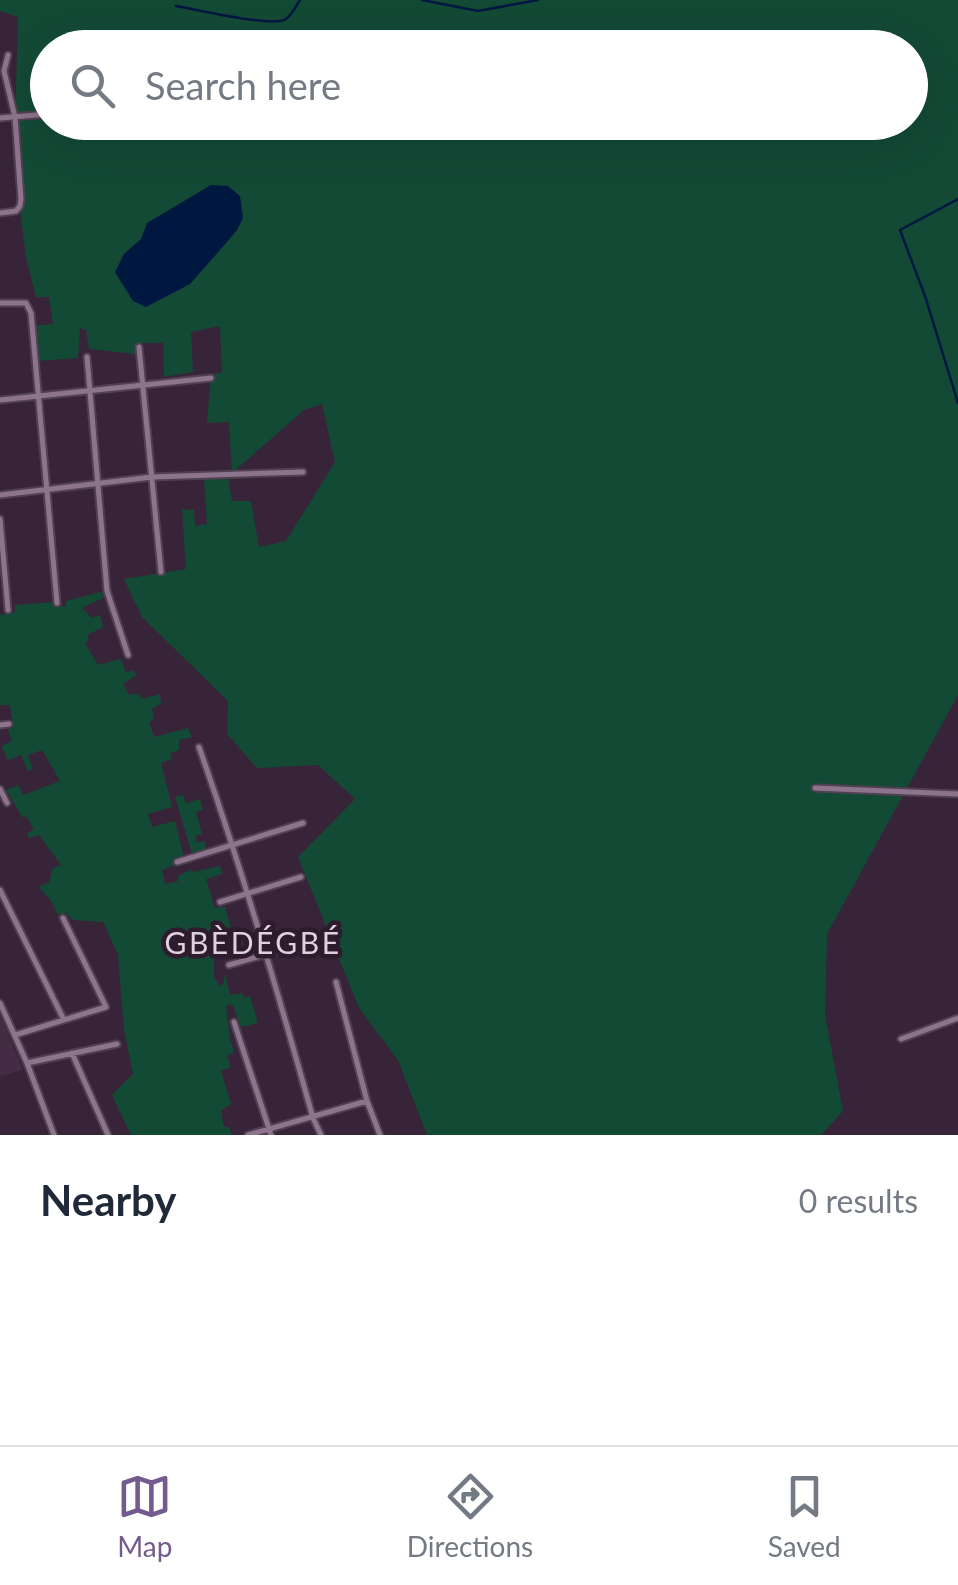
<!DOCTYPE html>
<meta charset="utf-8">
<style>
body{margin:0;font-family:Lato,sans-serif;background:#f2f2f3;color:#1f2937}
.list{margin:0;padding:0;list-style:none}
h2{display:flex;justify-content:space-between;align-items:center;height:130px;margin:0;padding:0 40px;font-size:42px}
h2 small{font-size:32px;font-weight:400;color:#747a83}
.icon{flex:none;width:55px;height:55px;fill:none;stroke:currentColor;stroke-width:2;stroke-linecap:round;stroke-linejoin:round}
.map{position:relative;flex:none;width:958px;height:1135px;overflow:hidden}
.search{position:absolute;background:#fff;box-shadow:0 10px 40px #0002;left:30px;right:30px;top:30px;height:110px;display:flex;align-items:center;gap:25px;box-sizing:border-box;padding:0 35px;border-radius:55px;color:#747a83;font-size:38px}
.sheet{height:310px;background:#fff}
nav{display:flex;justify-content:space-around;align-items:center;box-sizing:border-box;height:140px;border-top:2px solid #e0e1e3;background:#fff;font-size:28px;color:#747a83}
nav a{display:grid;justify-items:center;gap:5px}
nav .on{color:#735c8d}
.map>svg:first-child{display:block}
</style>
<div class="map">
<svg width="958" height="1135" viewBox="0 0 958 1135">
<rect width="100%" height="100%" fill="#382438"/>
<path fill="#452c45" d="M0,1015l23,55 -23,6z"/>
<path fill="#134a36" fill-rule="evenodd" d="M0,0h958v695l-131,239 -2,81 18,96 -22,24h-394l-29,-75 -39,-52 -61,-151 57,-58 -37,-34 -61,3 -30,-34 1,-33 -86,-84 -18,-38 62,-10 -4,-60 12,1 1,16 12,-2 -3,-45 24,-1 4,23h19l8,46 27,-6 49,-79 -13,-58 -18,6 -72,63 -3,-51 -22,1 4,-49 11,-1 -2,-47 -29,6 2,40 -29,5 -1,-34h-26l-2,11 -46,-5 -3,-19 -6,-2 -2,30 -42,3 -2,-35 19,-2 -4,-27h-13l-10,-40 -12,-96 4,-144 -18,-6zM48,48h862v74h-862zM211,185l26,45 -47,54 -66,-30 70,-59z
M101,592l4,5 -23,11 10,10 8,-3 3,12 -16,8 2,5 -4,3 13,22 23,-6 5,14 6,-3 5,5 -14,9 6,11 9,-2 4,6 18,-5 1,10 -9,4 2,11 -5,3 5,15 34,-9 4,9 -13,3v10l-9,3 2,6 -11,4 11,44 -24,7 4,13 23,-6 9,36 -11,3 1,5 -12,5 3,14 13,-3v-5l14,-7 1,3 27,-6 2,8 -16,5 9,29 10,-1 10,36 -9,1 -6,-15 -14,4 8,26v18l6,9 3,-2 2,-11 5,22 12,-2 2,5 6,-2 8,27 -17,4 -8,-21 -3,-2 -4,3 4,31 4,14 -7,4 4,11 -10,4 10,33 -10,7 3,16h5l3,8h-101l-19,-40 21,-21 -9,-45 -6,-74 -15,-33 -30,-2 -7,-7 -8,2 -7,-14 -12,-14 10,-5 4,-14 8,-3 -22,-30 -10,3 -2,-5 7,-3 -7,-13h-5l-16,-27 12,-5 5,10 37,-14 -18,-31 -14,5 5,14 -5,2 -7,-16 -13,5 -7,-14 11,-5 -4,-12 5,-2 -3,-22h-10v-90l15,-3v-7l39,-3 1,5 11,-1v-5z
M183,795l3,8 14,-4 3,11 -7,2 6,22 -7,2 2,7 8,-2 1,9 -14,4 -17,-57z"/>
<path fill="#001740" d="M211,185l17,1 12,10 3,22 -6,12 -10,12 -37,42 -44,23 -13,-6 -18,-29 9,-18 17,-15 6,-16z"/>
<g fill="none" stroke-linecap="round" stroke-linejoin="round">
<path stroke="#001740" stroke-width="2.5" d="M422,0l56,11 60,-11
M176,6c19,3 97,22 110,13 6,-4 10,-13 14,-19
M958,199l-58,31 25,66 33,107"/>
<g stroke="#514051" stroke-width="9">
<path id="minor" d="M0,118l48,-4
M0,213l16,-2 4,-5 1,-7 -6,-82 -11,-46 4,-16
M0,303h26l5,10 26,290
M139,347l22,225
M87,357l20,234 21,64
M0,400l211,-22
M0,495l152,-18 151,-5
M0,519l8,91
M0,725l9,-1
M199,747c43,122 79,246 114,371l8,17
M815,788l143,6
M0,789l7,14
M177,862l126,-39
M0,890l64,130
M220,902l81,-25
M229,965l80,-23
M336,982l31,119 13,34
M0,1003l27,60 27,72
M234,1022l37,113
M15,1035l91,-28 -43,-89
M901,1039l57,-21
M72,1053l36,82
M27,1063l90,-19
M248,1135l119,-34"/>
</g>
<use href="#minor" stroke="#8c758c" stroke-width="5"/>
</g>
<g text-anchor="middle" dominant-baseline="central" stroke-width="9" stroke-linejoin="round" paint-order="stroke">
<g font-size="30" letter-spacing="2.5" fill="#dfd2df" stroke="#2e1b2e">
<text x="253" y="942">GBÈDÉGBÉ</text>
</g>
</g>
</svg>
<div class="search"><svg class="icon" aria-label="search" viewBox="0 0 24 24"><circle cx="10" cy="10" r="6"/><path d="M15 15l6 6"/></svg>Search here</div>
</div>
<section class="sheet">
<h2>Nearby<small>0 results</small></h2>
<ul class="list">
</ul>
</section>
<nav>
<a class="on"><svg class="icon" aria-label="map" viewBox="0 0 24 24"><path d="M3 6l6-2 6 2 6-2v14l-6 2-6-2-6 2zM9 4v14M15 6v14"/></svg>Map</a>
<a><svg class="icon" aria-label="directions" viewBox="0 0 24 24"><path d="M12 3l9 9-9 9-9-9zM9 14v-3h6M13 9l2 2-2 2"/></svg>Directions</a>
<a><svg class="icon" aria-label="saved" viewBox="0 0 24 24"><path d="M7 4h10v16l-5-4-5 4z"/></svg>Saved</a>
</nav>
